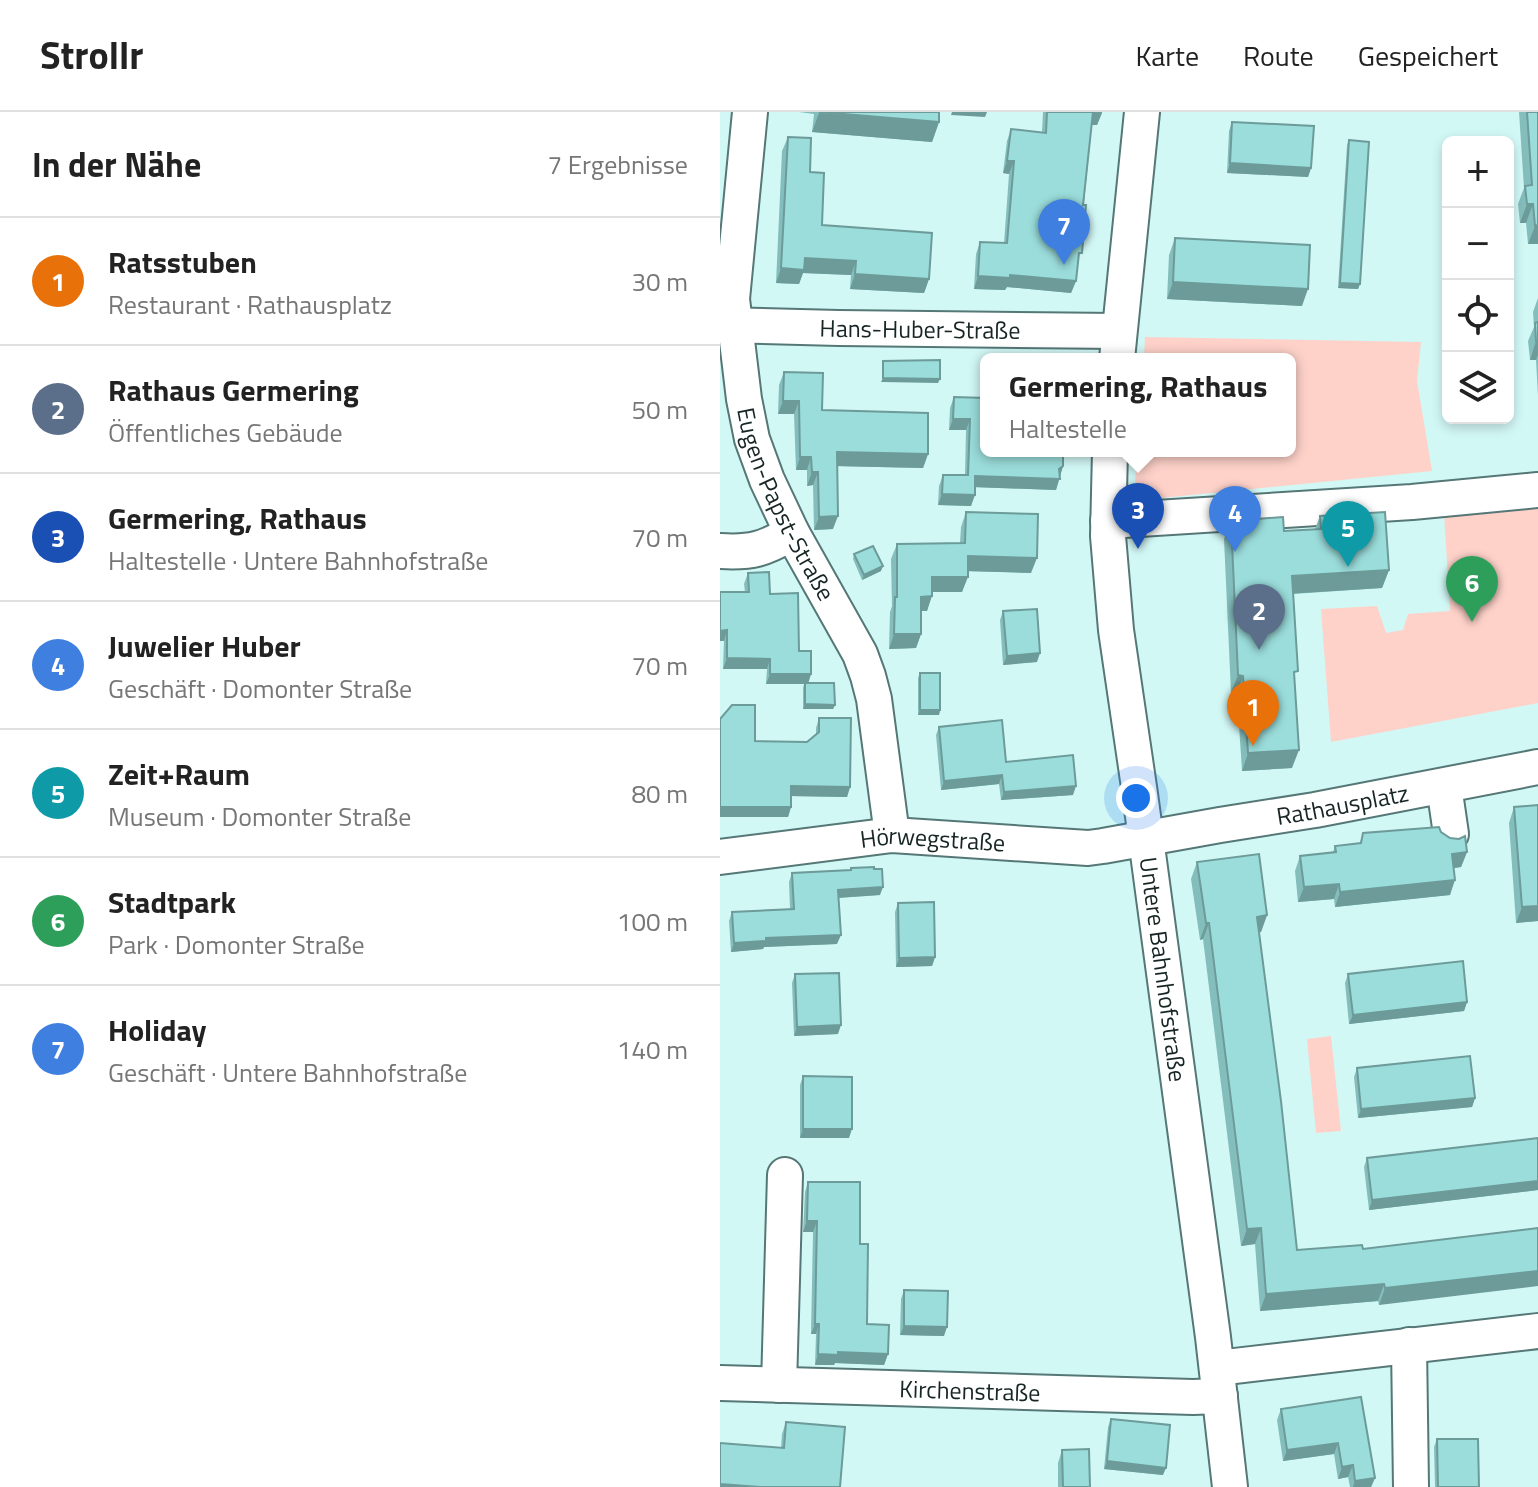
<!DOCTYPE html>
<html lang="de">
<meta charset="utf-8">
<style>
body{margin:0;font-family:"Titillium Web",sans-serif;background:#f2f2f2;color:#222}
.controls{position:absolute;right:24px;top:24px;display:grid;overflow:hidden;border-radius:12px;box-shadow:0 4px 12px #0003}
.controls button{width:72px;height:72px;display:grid;place-items:center;padding:0;border:0;border-bottom:2px solid #e0e0e0;background:#fff;color:#222;font:40px sans-serif}
.you{position:absolute;left:416px;top:686px;width:28px;height:28px;margin:-20px;border:6px solid #fff;border-radius:50%;background:#1a73e8;box-shadow:0 0 0 12px #1a73e833}
.badge{display:grid;place-items:center;width:52px;height:52px;border-radius:50%;background:#b45309;color:#fff;font-size:26px;font-weight:700}
.pin{position:absolute;translate:-50% -66px;filter:drop-shadow(0 2px 4px #0008)}
.pin::after{content:'';position:absolute;top:42px;width:28px;height:24px;background:inherit;clip-path:polygon(0 0,100% 0,50% 100%)}
.popup{position:absolute;left:260px;top:241px;width:316px;height:104px;box-sizing:border-box;display:grid;place-content:center;border-radius:12px;background:#fff;filter:drop-shadow(0 2px 6px #0005);font-size:26px;white-space:nowrap;color:#767676}
.popup b{font-size:30px;color:#222}
.popup::after{content:'';position:absolute;left:50%;top:100%;margin-left:-16px;border:16px solid transparent;border-top-color:#fff}
.list{margin:0;padding:0;list-style:none}
h2{display:flex;justify-content:space-between;align-items:center;height:104px;margin:0;padding:0 32px;font-size:34px}
h2 small{font-size:26px;font-weight:400;color:#767676}
.list li{display:grid;grid-template-columns:52px 1fr auto;gap:24px;align-items:center;box-sizing:border-box;height:128px;padding:0 32px;border-top:2px solid #e0e0e0}
.list b{display:block;font-size:30px;white-space:nowrap}
.list p{margin:0;font-size:26px;white-space:nowrap;color:#767676}
.list em{font-size:26px;font-style:normal;color:#767676}
.icon{flex:none;width:44px;height:44px;fill:none;stroke:currentColor;stroke-width:2;stroke-linecap:round;stroke-linejoin:round}
.map{position:relative;flex:none;width:818px;height:1375px;overflow:hidden}
header{display:flex;align-items:center;gap:48px;box-sizing:border-box;height:112px;padding:0 40px;background:#fff;border-bottom:2px solid #e0e0e0}
header strong{font-size:38px}
nav{display:flex;gap:44px;margin-inline-start:auto;font-size:28px}
main{display:flex}
aside{flex:1;background:#fff}
.map>svg:first-child{display:block}
</style>
<header>
<strong>Strollr</strong>
<nav><a>Karte</a><a>Route</a><a>Gespeichert</a></nav>
</header>
<main>
<aside>
<h2>In der Nähe<small>7 Ergebnisse</small></h2>
<ul class="list">
<li><span class="badge" style="background:#e8710a">1</span><div><b>Ratsstuben</b><p>Restaurant · Rathausplatz</p></div><em>30 m</em></li>
<li><span class="badge" style="background:#5c6f8a">2</span><div><b>Rathaus Germering</b><p>Öffentliches Gebäude</p></div><em>50 m</em></li>
<li><span class="badge" style="background:#1a4fb4">3</span><div><b>Germering, Rathaus</b><p>Haltestelle · Untere Bahnhofstraße</p></div><em>70 m</em></li>
<li><span class="badge" style="background:#3f7fe0">4</span><div><b>Juwelier Huber</b><p>Geschäft · Domonter Straße</p></div><em>70 m</em></li>
<li><span class="badge" style="background:#0f9aa8">5</span><div><b>Zeit+Raum</b><p>Museum · Domonter Straße</p></div><em>80 m</em></li>
<li><span class="badge" style="background:#2e9e5b">6</span><div><b>Stadtpark</b><p>Park · Domonter Straße</p></div><em>100 m</em></li>
<li><span class="badge" style="background:#3f7fe0">7</span><div><b>Holiday</b><p>Geschäft · Untere Bahnhofstraße</p></div><em>140 m</em></li>
</ul>
</aside>
<div class="map">
<svg width="818" height="1375" viewBox="0 0 818 1375">
<rect width="100%" height="100%" fill="#d2f8f6"/>
<path fill="#fed2c9" d="M425,225l276,5 -4,39 15,90 -281,28 -16,-14 2,-34h153v-92h-146z
M818,393v198l-207,39 -10,-133 56,-3 9,27 17,-3 5,-16 42,-3 -6,-98z
M611,924l10,95 -25,2 -9,-94z"/>
<g fill="none" stroke-linecap="round" stroke-linejoin="round">
<g stroke="#557776" stroke-width="38">
<g id="minor">
<path id="s1" d="M30,0l-18,187 12,100 8,40 15,41 25,53 68,121 8,22 6,23 18,136"/>
<path id="s2" d="M0,213l119,3 280,3"/>
<path d="M397,247l25,-247"/>
<path id="s3" d="M390,339l-2,85 8,94 24,164 73,543 17,150"/>
<path d="M388,409l304,-19 126,-12"/>
<path d="M0,439c32,2 44,-2 72,-18"/>
<path d="M724,674l7,48"/>
<path id="s4" d="M0,745l172,-22 196,13 15,-2 117,-21 95,-15 223,-43"/>
<path d="M689,1233l2,142"/>
<path d="M497,1256l321,-37"/>
<path id="s5" d="M0,1271l473,14 27,-1"/>
<path d="M59,1273l6,-210"/>
</g>
</g>
<use href="#minor" stroke="#fff" stroke-width="34"/>
</g>
<path fill="#84bebc" d="M79,0h140v10l-7,20 -120,-10 2,-18z
M323,0h59l-5,13h-5l-16,156 -5,12 -64,-6 -2,3 -31,-1 2,-35 4,-12 24,1 5,-69 -6,-1 4,-32 4,-12 31,3z
M799,0h19v132h-10l-2,-21h-6l-2,-19 6,-16z
M512,10l79,46 -3,9 -81,-4 2,-42z
M68,25l22,35 12,53 107,54 -5,14 -74,-4 1,-14 -48,-2 -4,11 -23,-1 6,-132z
M629,28l11,144 -2,5 -20,-1 9,-143z
M455,126l127,68 -135,-7 2,-44z
M818,186v98l-2,-36h-6l-2,-19 6,-14 -1,-15z
M64,260l38,38 106,44 -5,14 -86,-2 -4,63 -19,1 -1,-45 -6,1v-16h-11l-2,-56h-16l1,-29z
M234,285l109,69 -7,24 -81,-3 -4,19 -33,-1 1,-19 4,-11h22l1,-45h-17l1,-22z
M246,400l65,61 -63,-2 -6,21h-30l-5,19h-6v23l-5,14 -27,1 1,-37 2,-6 -1,-47 6,-15 63,-1 1,-16z
M600,404l69,54 -7,18 -89,6 -1,174 -50,3 -5,-77 -6,-1 -7,-154 7,-18 53,10 31,-2z
M134,442l27,17 -19,9 -9,-21z
M28,461l22,21 41,80 -3,9 27,22 -2,4h-30v-21l1,-4h-38l1,-15h-44l1,-28h-4v-49h25l-1,-8z
M283,499l34,51 -34,3 -3,-45z
M200,561l20,37 -1,5h-21v-37z
M99,606l31,69 -3,10 -56,-1v11l-3,10 -33,-76 52,1 9,-7v-7z
M219,615l67,35 67,33 -72,5 -2,-16 -58,6 -5,-55z
M794,695l24,114 -22,2 -7,-100z
M721,720l26,20 -6,15 -7,1 -4,27 -115,12 -1,-8 -36,3 -3,-31 5,-15 33,-4 2,-6 25,-3 3,-10z
M477,750l70,53 -6,17h-2l38,318 66,-1 175,-21 -159,77 -1,-4 -118,10 -5,-67 -14,2 -38,-307 -3,1 -9,-61z
M131,756l29,27 -41,3 -2,46 -73,3 -1,2 -32,3 -2,-31 3,-9 58,-3 -1,-27 3,-9 58,-2z
M178,791l37,54 -3,9 -36,1 -1,-55z
M75,862l43,60 -44,2 -2,-53z
M628,862l119,28 -3,9 -115,13 -4,-41z
M637,956l118,30 -3,9 -114,11 -4,-41z
M83,964l46,62h-49v-53z
M818,1026v52l-169,20 -5,-43 3,-9z
M88,1070l52,62 7,80 21,30 -4,11 -49,-2 -1,2h-19l1,-31h-5l2,-102h-10l2,-40z
M184,1178l40,46 -44,-1 1,-36z
M641,1285l14,81 -4,9h-21l-2,-10 -10,2 -4,-25 -51,7 -6,-41 4,-11z
M391,1307l52,56 -59,-6 4,-42z
M66,1310l54,65 -59,-39 1,-14z
M717,1327l42,48h-44l-1,-40z
M342,1338l28,37h-32v-24z"/>
<path fill="#6c9b99" d="M232,0h35l-2,5 -34,-2z
M373,0l9,1 -5,12h-8z
M99,1l120,9 -7,20 -120,-10z
M287,49h7l-5,13 -6,-1z
M510,51l81,5 -3,9 -81,-4z
M807,92h6l-7,19h-6z
M818,113v19h-10l7,-18z
M85,146l51,3 -5,14 -48,-2 -4,11 -23,-1 5,-15z
M135,162l74,5 -5,14 -74,-4z
M290,163l66,6 -5,12 -64,-6 -2,3 -31,-1 4,-13z
M453,170l135,7 -6,17 -135,-7z
M620,171l20,1 -2,5 -20,-1z
M816,229h2v14l-2,5h-6z
M163,266l57,1 -2,4 -57,-1z
M63,289h16l-5,13h-16z
M233,307h17l-4,11h-17z
M117,340l91,2 -5,14 -91,-2z
M80,345h11l-4,13h-11z
M343,354l-7,24 -85,-3 4,-11 84,-7z
M92,360h6l-5,13 -6,1z
M222,382l33,1 -4,11 -33,-1z
M118,404l-5,13 -19,1 5,-13z
M248,444l69,2 -6,15 -69,-2z
M163,454l-2,5 -19,9 2,-5z
M669,458l-7,18 -97,6 7,-18z
M212,465h36l-6,15h-35z
M212,484l-5,15h-11l5,-14z
M7,518l-3,11h-4v-10z
M174,522h27l-5,14 -27,1z
M320,541l-3,9 -34,3 4,-9z
M7,546l43,1 -3,10h-44z
M50,562h41l-3,10h-42z
M518,563l5,1 -6,18 -6,-1z
M85,592l30,1 -2,4h-30z
M200,598h20l-1,5h-21z
M579,638l-7,18 -50,3 6,-18z
M282,663l-3,9 -58,6 3,-9z
M71,674l59,1 -3,10 -59,-1z
M356,674l-3,9 -72,5 3,-8z
M0,695h71l-3,10h-68z
M747,740l-6,15 -14,2 5,-15z
M735,768l-5,15 -115,12 5,-15z
M619,772l-5,15 -36,3 6,-15z
M163,775l-3,8 -45,3 3,-8z
M818,794v15l-22,2 6,-16z
M547,803l-6,17 -10,1 6,-16z
M486,811h3l-6,16 -3,1z
M121,823l-4,9 -73,3 -1,2 -32,3 3,-9 32,-5z
M215,845l-3,9 -36,1 3,-9z
M747,890l-3,9 -115,13 4,-9z
M121,913l-3,9 -44,2 3,-9z
M755,986l-3,9 -114,11 3,-9z
M83,1017h49l-3,9h-49z
M818,1069v9l-169,20 3,-10z
M87,1109h10l-4,11h-10z
M541,1116l-6,16 -14,2 6,-17z
M818,1159v15l-159,19 6,-17z
M664,1172l-6,17 -118,10 6,-17z
M95,1212h4l-3,10h-5z
M184,1214l43,1 -3,9 -44,-1z
M118,1240l50,2 -4,11 -49,-2 -1,2h-19l3,-11z
M618,1331l-4,11 -51,7 4,-11z
M387,1349l59,7 -3,7 -59,-6z
M633,1353l-5,12 -10,2 4,-12z
M655,1366l-4,9h-18l2,-6z
M0,1372l40,3h-40z"/>
<path fill="#9adddb" stroke="#6c9b99" stroke-width="2" d="M99,0h120v10z
M327,0h55h-9l-10,93h3l-4,48h-3l-3,28 -66,-6v3l-32,-2 2,-34 27,1 7,-82h-7l4,-32 35,4z
M807,0h11v113l-3,1 -2,-22h-6l-2,-18 7,-1z
M512,10l82,4 -3,42 -81,-5z
M68,25l23,1 -1,34 14,1 -2,52 110,8 -3,46 -74,-5 1,-13 -51,-3 -1,12 -23,-2z
M629,28l20,2 -9,142 -20,-1z
M455,126l135,7 -2,44 -135,-7z
M818,210v19h-2l-1,-18z
M220,248v19l-57,-1v-17z
M64,260l39,1 -1,37 106,3v41l-91,-2 1,64 -19,1 -1,-45h-6l-1,-15h-11l-1,-56h-16z
M234,285l32,1v53h77v15l-4,3 1,10 -85,-3v19l-33,-1 1,-19h25l2,-56h-17z
M246,400l72,2 -1,44 -69,-2v21h-36v19l-11,1v37h-27l1,-37h2v-53l68,-1z
M665,400l4,58 -97,6 6,95 -4,1 5,78 -51,3 -5,-77 -5,-1 -7,-154 52,-4 1,14 37,-2 -1,-13z
M153,434l10,20 -19,9 -10,-21z
M49,460l1,22 28,-1 1,58h12v23h-41v-15l-43,-1v-28l-7,1v-39h29l-1,-19z
M317,497l3,44 -33,3 -4,-45z
M200,561h20v37h-20z
M85,571h29l1,22 -30,-1z
M12,593h23v36l52,1 12,-10v-14h32l-1,69 -59,-1v21h-71v-88z
M282,608l4,42 67,-7 3,31 -72,6 -2,-17 -58,6 -5,-54z
M818,693v101l-16,1 -8,-100z
M719,715l2,5 9,6 9,1 6,-3 2,16 -15,2 3,26 -115,12 -1,-8 -35,3 -4,-31 36,-4 -1,-6 26,-3 2,-10z
M539,742l8,61 -10,2 24,184 16,149 65,-5 1,4 175,-21v43l-153,17 -1,-4 -118,10 -5,-66 -14,1 -38,-306h-3l-9,-61z
M154,755v2h8l1,18 -45,3 3,45 -75,3v3l-32,2 -2,-31 62,-3 -2,-36 59,-3v-2z
M214,790l1,55 -36,1 -1,-55z
M743,849l4,41 -114,13 -5,-41z
M119,861l2,52 -44,2 -2,-53z
M750,944l5,42 -114,11 -4,-41z
M83,964l49,1v52h-49z
M818,1026v43l-166,19 -5,-42z
M88,1070h52v62h8l-1,80 22,1 -1,29 -50,-2v3l-20,-1 1,-30h-4l2,-103h-10z
M184,1178l44,1 -1,36 -43,-1z
M641,1285l14,81 -20,3 -2,-16 -11,2 -4,-24 -51,7 -6,-41z
M391,1307l59,6 -4,43 -59,-7z
M66,1310l59,5 -5,60h-80l-40,-3v-41l64,5z
M717,1327h41l1,48h-41z
M369,1337l1,38h-27l-1,-37z"/>
<g text-anchor="middle" dominant-baseline="central" stroke-width="6" stroke-linejoin="round" paint-order="stroke">
<g font-size="24" fill="#172524" stroke="#d2f8f6">
<text stroke="none"><textPath href="#s2" startOffset="200">Hans-Huber-Straße</textPath></text>
<text stroke="none"><textPath href="#s1" startOffset="402">Eugen-Papst-Straße</textPath></text>
<text stroke="none"><textPath href="#s4" startOffset="628">Rathausplatz</textPath></text>
<text stroke="none"><textPath href="#s4" startOffset="214">Hörwegstraße</textPath></text>
<text stroke="none"><textPath href="#s3" startOffset="522">Untere Bahnhofstraße</textPath></text>
<text stroke="none"><textPath href="#s5" startOffset="250">Kirchenstraße</textPath></text>
</g>
</g>
</svg>
<div class="controls">
<button>+</button>
<button>−</button>
<button><svg class="icon" aria-label="locate" viewBox="0 0 24 24"><circle cx="12" cy="12" r="6"/><path d="M12 2v4M12 18v4M2 12h4M18 12h4"/></svg></button>
<button><svg class="icon" aria-label="layers" viewBox="0 0 24 24"><path d="M12 4l9 5-9 5-9-5zM3 14l9 5 9-5"/></svg></button>
</div>
<div class="you"></div>
<div class="pin badge" style="left:533px;top:634px;background:#e8710a">1</div>
<div class="pin badge" style="left:539px;top:538px;background:#5c6f8a">2</div>
<div class="pin badge" style="left:418px;top:437px;background:#1a4fb4">3</div>
<div class="popup"><b>Germering, Rathaus</b>Haltestelle</div>
<div class="pin badge" style="left:515px;top:440px;background:#3f7fe0">4</div>
<div class="pin badge" style="left:628px;top:455px;background:#0f9aa8">5</div>
<div class="pin badge" style="left:752px;top:510px;background:#2e9e5b">6</div>
<div class="pin badge" style="left:344px;top:153px;background:#3f7fe0">7</div>
</div>
</main>
